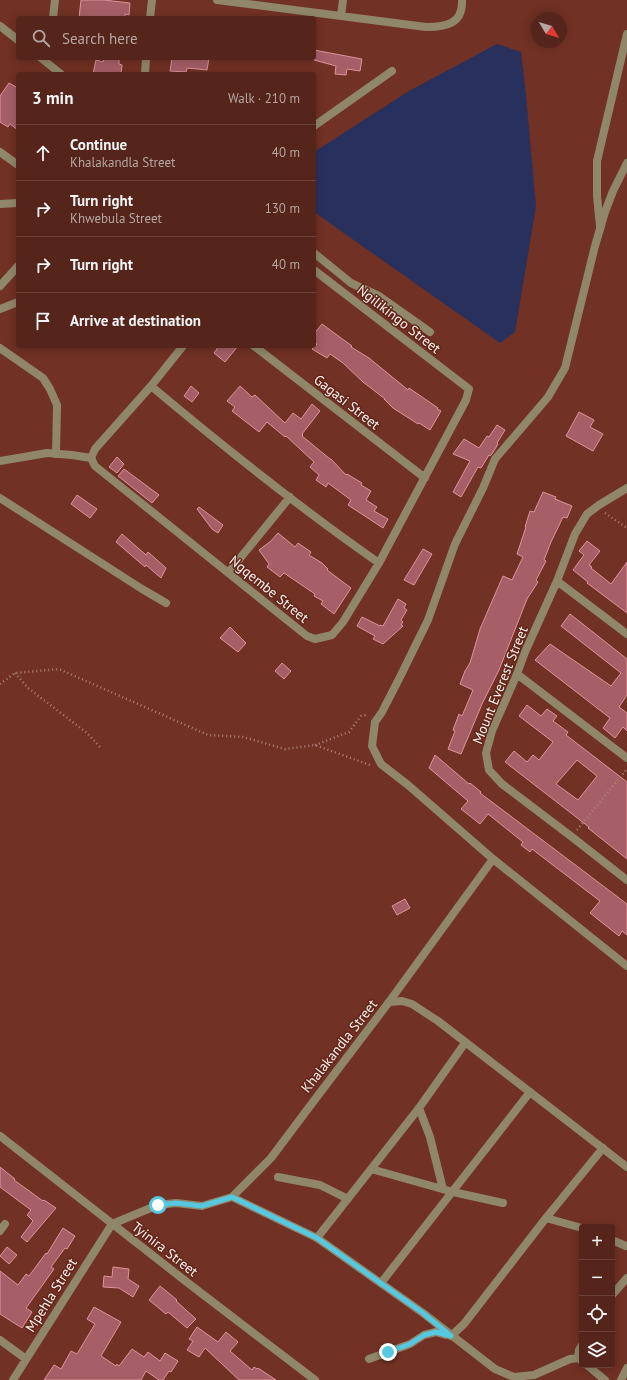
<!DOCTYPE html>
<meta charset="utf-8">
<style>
body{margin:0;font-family:"PT Sans",sans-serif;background:#5b2d24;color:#f1f3f6}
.controls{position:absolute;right:12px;bottom:12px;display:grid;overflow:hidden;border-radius:4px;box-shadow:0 2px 10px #0003}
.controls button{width:36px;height:36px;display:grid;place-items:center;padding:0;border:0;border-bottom:1px solid #6b423a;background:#55251b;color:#f1f3f6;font:20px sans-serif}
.compass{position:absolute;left:531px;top:12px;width:36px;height:36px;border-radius:50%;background:#55251b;box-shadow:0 2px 10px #0003;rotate:128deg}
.stop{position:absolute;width:12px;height:12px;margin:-9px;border:3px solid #56c9e1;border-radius:50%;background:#fff}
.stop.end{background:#56c9e1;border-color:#fff;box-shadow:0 1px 4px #0008}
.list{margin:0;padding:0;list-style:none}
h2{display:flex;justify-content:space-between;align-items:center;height:52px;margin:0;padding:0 16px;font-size:17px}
h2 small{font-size:13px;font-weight:400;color:#b6a5a3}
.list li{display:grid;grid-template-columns:26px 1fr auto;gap:12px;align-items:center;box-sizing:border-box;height:56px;padding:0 16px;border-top:1px solid #6b423a}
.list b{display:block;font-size:15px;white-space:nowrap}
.list p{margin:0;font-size:13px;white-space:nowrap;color:#b6a5a3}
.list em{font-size:13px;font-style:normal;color:#b6a5a3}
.icon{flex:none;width:22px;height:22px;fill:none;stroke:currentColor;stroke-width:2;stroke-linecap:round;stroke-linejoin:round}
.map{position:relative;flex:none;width:627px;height:1380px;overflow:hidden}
.search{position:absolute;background:#55251b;box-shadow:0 2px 10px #0003;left:16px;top:16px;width:300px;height:44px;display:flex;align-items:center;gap:10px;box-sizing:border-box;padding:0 14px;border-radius:4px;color:#b6a5a3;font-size:15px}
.panel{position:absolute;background:#55251b;box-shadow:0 2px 10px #0003;left:16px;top:72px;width:300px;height:276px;border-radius:4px}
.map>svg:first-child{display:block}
</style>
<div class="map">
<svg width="627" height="1380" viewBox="0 0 627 1380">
<rect width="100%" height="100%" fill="#713124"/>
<path fill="#28315e" d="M497,44l24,8 5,43 10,111 -21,126 -15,11 -186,-131v-60l95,-61z"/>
<path fill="#a65e67" stroke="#e0939b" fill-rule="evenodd" d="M81,0h23l26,3 -1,12 -4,-1v4h-46z
M314,50l48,9 -2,12 -13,-2 -1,6 -11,-1 1,-8 -22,-6z
M104,58h15v6l3,1 -1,9h-28l3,-14 7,2z
M172,58h37l-2,12 -20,-2 -1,4 -16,-1z
M9,83l9,5v42l-8,-6 -2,3 -8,-5v-26z
M322,324l30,22 -1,1 18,11 39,32 1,-2 29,20 -1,1 4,2 -11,19 -11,-7 -1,1 -25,-16 -9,-9h1l-22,-17 -20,-19 -13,-9 -3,4 -15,-9 5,-5 -3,-2v-8z
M219,346h19l-13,16 -11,-9z
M191,386l8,7 -7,9 -8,-6z
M240,386l12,11 3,-2 30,28 8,-10 8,6 11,-15 8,7 -18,23 1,1 -1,1 28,23h1l15,16 1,-1 15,9 -1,2 10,6 -5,9 11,7 -3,4 14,8 -5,9 -35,-23 3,-5 -23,-17 -2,4 -10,-7 3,-5 -9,-8 4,-5 -28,-26 -1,1 -18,-15 -8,10 -27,-21 3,-4 -8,-6z
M579,412l15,8 -4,7 13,7 -10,17 -27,-15z
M497,425l8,5 -8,13 1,1 -6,10 -2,2 -1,-1 -8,13 -3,-1 -17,30 -8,-5 17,-31 -17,-7 11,-15 15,9 8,-12 2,1z
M117,457l7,7 -7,9 -8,-6z
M124,469l35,26 -7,8 -34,-27z
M543,492l13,5 -1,2 17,7 -5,12 -4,-1 -12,25 -7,18 2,1 -10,19 2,2 -11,17 -28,71 -17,34 -21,50 -13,-5 7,-18 -2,-1 6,-16 3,2 11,-26 -13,-6 5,-13 5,-8 10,-34 23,-53 9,4 11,-23 -6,-3 9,-27h-1l5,-16 4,1z
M77,495l20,14 -7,9 -19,-14z
M199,507l24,18 -5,8 -6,-4 -15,-20z
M278,533l17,14 3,-4 13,9 -2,3 13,8 6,6 -1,1 24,18 -17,26 -13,-10 2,-3 -9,-5 1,-2 -31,-21 -4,4 -13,-10 2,-3 -10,-14 12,-9z
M122,534l24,21 2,-3 18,16 -5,10 -15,-13 -1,2 -29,-25z
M587,541l13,10 -11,14 3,2 -1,1 20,16 16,-22v51l-40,-30 1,-1 -15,-12 11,-15 -5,-4z
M423,549l9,5 -18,31 -10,-5z
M398,599l8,5 -2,4 3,2 -6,10 2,2 -2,3 2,1 -20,18 -10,-5 2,-3 -18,-10 5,-9 18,9v-1l3,1z
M570,614l57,45v36l-8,12 8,6v18l-4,-4 -8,11 -12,-10 7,-10 -75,-58 15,-16 61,42 10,-13 -60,-47z
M230,627l16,16 -8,9 -18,-14z
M282,663l9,8 -7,8 -9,-8z
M527,705l14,11 6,-7 10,7 -4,5 15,11 -2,3 61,47v77l-39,-31 1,-1 -84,-65 9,-11 13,11 6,-7 6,5 14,-18 -34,-26zM577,760l20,16 -19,24 -22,-16z
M435,755l34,29 1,-1 11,9 -1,1 147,111v31l-5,-4 -3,5 -29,-23 10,-12 -68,-52 -2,3 -9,-7 2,-3 -35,-28 -8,10 -19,-15 7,-8 -39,-33z
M405,899l5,9 -13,7 -5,-9z
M0,1167l15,12 -1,1 29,21 1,-1 12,8 -29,34 -6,-5 12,-16 -6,-6 4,-5 -31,-23z
M63,1228l12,8 -8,13 -2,-1 -14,19 3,2 -28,39 6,4 -10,16 -22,-14v-43l18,14 8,-11 3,2 17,-23 1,1z
M7,1247l10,8 -8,9 -9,-8z
M113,1267l16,2 -1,10 11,7 -6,11 -14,-9 -16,-1 1,-11 8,1z
M160,1286l17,14 -1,1 20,18 -9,9 -19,-16 -2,2 -17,-14z
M94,1307l27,15 -20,34 15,10 1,-2 2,2 13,-17 12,8 4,-5 12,9 5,-8 13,8 -7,11 -2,-1 -6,9h-4l-13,-9 -5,9h-97l10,-15 7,4 10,-18 6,3 18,-30 -8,-5z
M197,1327l21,15 8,-10 12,10 -8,9 22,19 2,-3 3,2 1,-1 18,12h-37l-34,-32 -6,9 -12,-7 6,-9 -4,-2z"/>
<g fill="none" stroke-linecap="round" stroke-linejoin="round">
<path stroke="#ac847c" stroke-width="2.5" stroke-dasharray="1 3" stroke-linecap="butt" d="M605,513l22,15
M15,673l13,15 59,45 13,14
M0,684l15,-11 44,-4 149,66 35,2 42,12 30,-4 55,20
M315,745l34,-13 12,-16 7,-1
M577,830l50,-61"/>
<path stroke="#90876b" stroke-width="8" d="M627,163l-14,28 -8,21 -10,34 -30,122 -17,29 -53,62 -12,29 -28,56 -27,76 -28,57 -18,35 -7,10 -3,24 9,18 27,21 85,74 134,107
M0,461l47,-8 25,2 19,3
M389,1002l104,-143
M419,1108l11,29 13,52
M371,1169l82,23 50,11
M278,1177l42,8 28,14
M546,1218l36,10
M0,1231l5,-7
M317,1238l102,-130 46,-65
M612,1240l14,6
M381,1283l149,-191
M451,1336l13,-12 82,-106 57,-70"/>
<path stroke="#90876b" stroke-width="8" d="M217,0l209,27c20,0 37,-3 36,-27
M341,16l2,-16
M53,18l2,-18
M150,18l2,-18
M0,26l18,14
M41,58l20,16
M145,74l1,-16
M314,126l78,-55
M0,152l18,13
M0,204l18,-1
M600,226l-3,-30v-35l30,-127
M314,253l37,30 28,13 51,36
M0,286l18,-20
M0,309l18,-7
M183,346l-32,40 -56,63 -4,9 4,8 212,170 8,3 17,-4 11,-13 36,-59 87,-163 3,-11 -155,-119
M254,346l171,132
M0,348l43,30 7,11 7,16 -1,49
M151,386c74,62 149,122 228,177
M627,488l-28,17 -12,9 -12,20 -18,47 -32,71 -8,22 -25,57 -6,22 3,17 13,14 70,53 55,43
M0,498l142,91 24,14
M228,573l62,-76
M557,581l70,53
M517,674l110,84
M232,1197l85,41 106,75 72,56 19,8 20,-2 36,-16 8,-1 4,3
M626,1246h1
M612,1295l15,-17
M0,1340l26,19
M578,1358l1,-8 3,-5
M369,1359l41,-15 14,-9 12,-3 10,3
M587,1365l18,15
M13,1380l99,-156 46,-19 18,-2 26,3 30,-9 39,-39 39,-52 79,-104 13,-1 10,3 26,17 189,146
M621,1380l6,-12"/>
<path stroke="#90876b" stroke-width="8" d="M0,1136l188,147 127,97"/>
</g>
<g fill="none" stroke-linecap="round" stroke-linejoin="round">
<path stroke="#56c9e1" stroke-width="5" d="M158,1205l18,-2 26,3 30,-9 85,41 106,75 28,23 -15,-4 -12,3 -14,9 -22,8"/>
</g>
<g text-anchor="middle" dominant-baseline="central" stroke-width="3" stroke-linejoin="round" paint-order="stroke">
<g font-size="14" fill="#fbf3f1" stroke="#642619">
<text transform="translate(399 319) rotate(38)">Ngilikingo Street</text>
<text transform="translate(347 402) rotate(38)">Gagasi Street</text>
<text transform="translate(269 589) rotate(39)">Ngqembe Street</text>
<text transform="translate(500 685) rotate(-68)">Mount Everest Street</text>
<text transform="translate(339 1046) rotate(-52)">Khalakandla Street</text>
<text transform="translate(165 1249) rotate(38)">Tyinira Street</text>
<text transform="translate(51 1295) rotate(-58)">Mpehla Street</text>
</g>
</g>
</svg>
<div class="controls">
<button>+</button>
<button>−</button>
<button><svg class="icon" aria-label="locate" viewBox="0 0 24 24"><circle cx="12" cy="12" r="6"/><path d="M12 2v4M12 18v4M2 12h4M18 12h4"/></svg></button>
<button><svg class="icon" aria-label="layers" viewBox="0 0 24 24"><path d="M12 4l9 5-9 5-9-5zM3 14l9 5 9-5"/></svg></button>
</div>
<svg class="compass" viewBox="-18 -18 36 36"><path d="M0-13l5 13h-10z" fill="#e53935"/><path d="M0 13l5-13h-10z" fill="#b6a5a3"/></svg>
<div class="stop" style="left:158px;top:1205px"></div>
<div class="stop end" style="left:388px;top:1352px"></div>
<div class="search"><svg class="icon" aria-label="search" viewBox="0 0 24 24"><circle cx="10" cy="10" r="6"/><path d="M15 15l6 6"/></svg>Search here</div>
<section class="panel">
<h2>3 min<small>Walk · 210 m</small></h2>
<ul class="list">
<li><svg class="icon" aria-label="ahead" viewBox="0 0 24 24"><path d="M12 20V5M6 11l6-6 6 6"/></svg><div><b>Continue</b><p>Khalakandla Street</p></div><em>40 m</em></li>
<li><svg class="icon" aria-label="right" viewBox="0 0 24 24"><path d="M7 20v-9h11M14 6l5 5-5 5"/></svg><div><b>Turn right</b><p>Khwebula Street</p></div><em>130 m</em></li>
<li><svg class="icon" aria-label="right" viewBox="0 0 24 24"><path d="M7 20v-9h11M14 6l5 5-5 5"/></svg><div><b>Turn right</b></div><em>40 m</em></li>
<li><svg class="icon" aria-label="arrive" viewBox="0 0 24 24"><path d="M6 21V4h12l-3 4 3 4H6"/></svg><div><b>Arrive at destination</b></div></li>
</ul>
</section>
</div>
